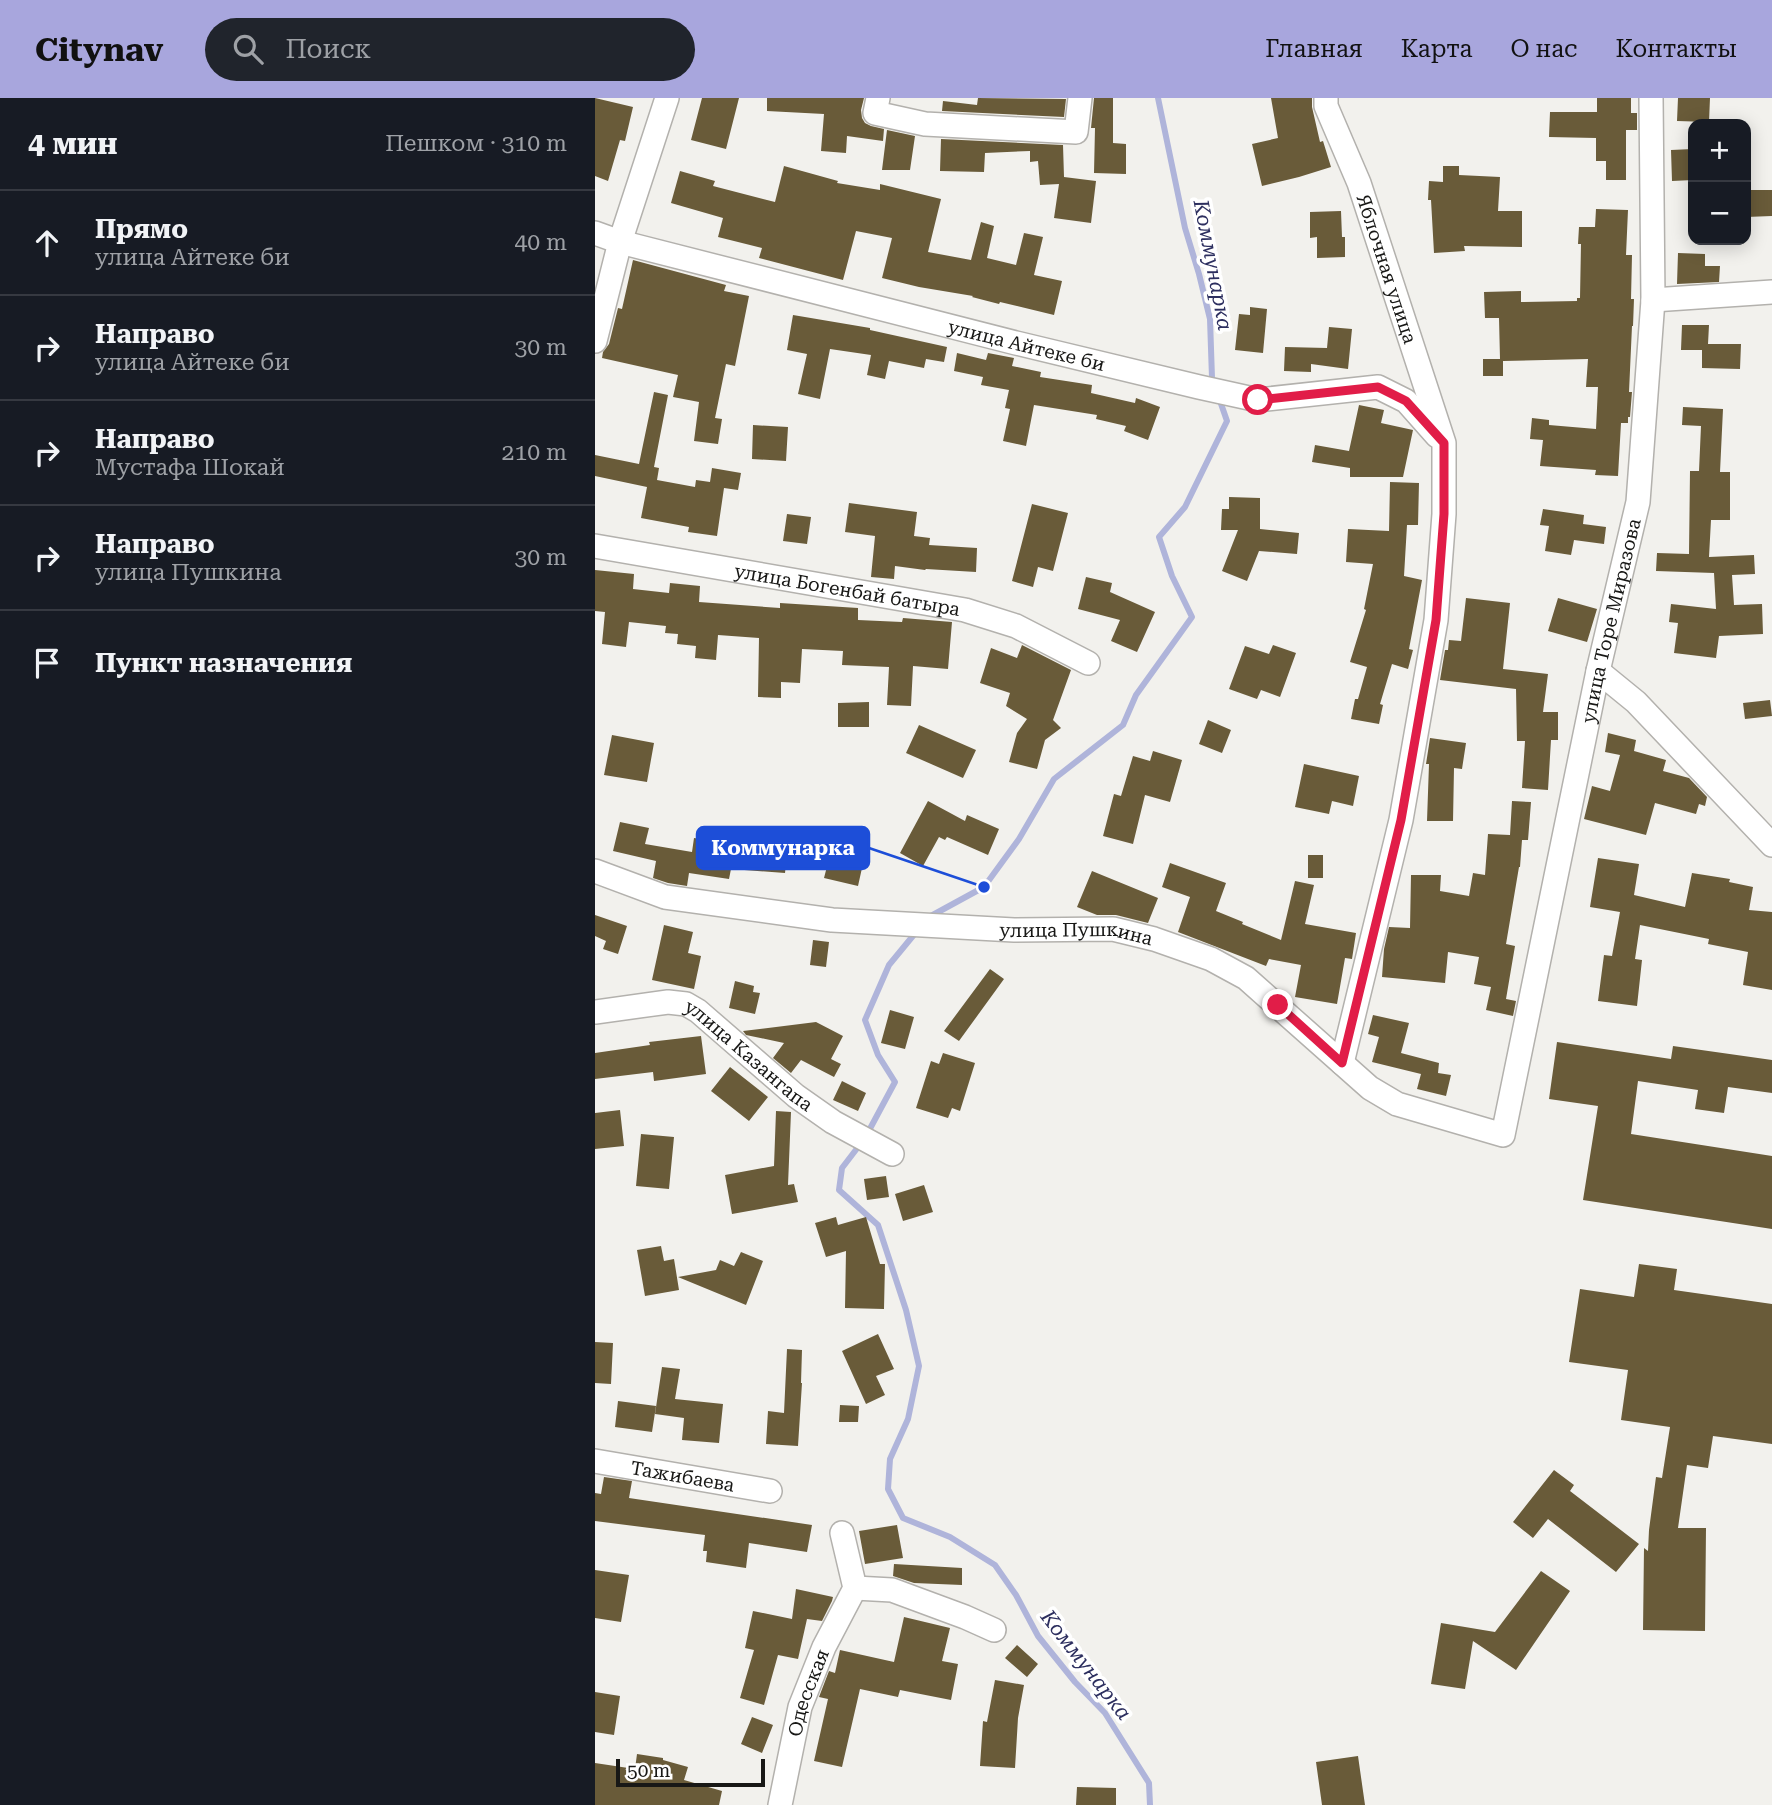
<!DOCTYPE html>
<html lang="ru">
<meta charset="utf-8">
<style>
body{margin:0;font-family:"Roboto Serif",serif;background:#20242c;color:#f1f3f6}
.controls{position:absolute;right:21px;top:21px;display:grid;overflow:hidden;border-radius:14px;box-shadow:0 4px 18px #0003}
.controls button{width:63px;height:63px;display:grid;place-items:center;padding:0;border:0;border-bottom:2px solid #363941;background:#171b24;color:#f1f3f6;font:35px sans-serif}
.scale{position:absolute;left:21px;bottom:18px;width:149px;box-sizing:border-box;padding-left:7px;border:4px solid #181816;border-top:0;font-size:19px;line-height:24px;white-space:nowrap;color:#181816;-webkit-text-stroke:5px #fff;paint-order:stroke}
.stop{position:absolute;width:21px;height:21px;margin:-16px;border:5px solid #e11d48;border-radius:50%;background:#fff}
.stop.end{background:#e11d48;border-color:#fff;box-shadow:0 2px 7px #0008}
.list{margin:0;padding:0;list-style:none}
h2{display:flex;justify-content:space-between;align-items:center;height:91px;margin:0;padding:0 28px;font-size:30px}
h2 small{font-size:23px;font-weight:400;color:#9ea1a6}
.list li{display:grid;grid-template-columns:46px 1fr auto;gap:21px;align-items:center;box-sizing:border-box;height:105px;padding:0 28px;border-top:2px solid #363941}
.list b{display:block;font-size:26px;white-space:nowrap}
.list p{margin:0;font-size:23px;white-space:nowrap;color:#9ea1a6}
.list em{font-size:23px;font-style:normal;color:#9ea1a6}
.icon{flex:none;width:38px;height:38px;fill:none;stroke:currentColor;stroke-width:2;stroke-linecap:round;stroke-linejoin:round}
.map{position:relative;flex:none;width:1177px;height:1707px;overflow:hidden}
header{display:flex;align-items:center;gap:42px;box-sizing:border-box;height:98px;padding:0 35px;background:#a8a6dd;color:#111}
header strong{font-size:33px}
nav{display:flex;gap:38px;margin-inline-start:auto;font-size:24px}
.search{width:490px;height:63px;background:#20242c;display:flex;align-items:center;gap:18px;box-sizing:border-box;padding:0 24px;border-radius:38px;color:#9ea1a6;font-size:26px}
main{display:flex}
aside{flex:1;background:#171b24}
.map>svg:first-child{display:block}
</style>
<header>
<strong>Citynav</strong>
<div class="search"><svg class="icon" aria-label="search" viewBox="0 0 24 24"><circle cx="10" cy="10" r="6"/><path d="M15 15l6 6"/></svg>Поиск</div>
<nav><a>Главная</a><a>Карта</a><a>О нас</a><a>Контакты</a></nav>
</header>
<main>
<aside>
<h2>4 мин<small>Пешком · 310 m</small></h2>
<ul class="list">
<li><svg class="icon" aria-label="ahead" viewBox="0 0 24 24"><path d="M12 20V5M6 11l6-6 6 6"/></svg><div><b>Прямо</b><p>улица Айтеке би</p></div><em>40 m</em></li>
<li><svg class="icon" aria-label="right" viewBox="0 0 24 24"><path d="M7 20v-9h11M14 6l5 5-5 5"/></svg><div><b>Направо</b><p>улица Айтеке би</p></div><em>30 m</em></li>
<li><svg class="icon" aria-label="right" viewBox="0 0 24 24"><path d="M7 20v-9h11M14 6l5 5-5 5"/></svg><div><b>Направо</b><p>Мустафа Шокай</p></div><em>210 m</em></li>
<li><svg class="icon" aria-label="right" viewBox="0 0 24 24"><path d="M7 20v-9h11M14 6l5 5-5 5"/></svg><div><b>Направо</b><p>улица Пушкина</p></div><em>30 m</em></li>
<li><svg class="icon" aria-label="arrive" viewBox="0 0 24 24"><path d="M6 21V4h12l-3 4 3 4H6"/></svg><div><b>Пункт назначения</b></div></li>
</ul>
</aside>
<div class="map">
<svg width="1177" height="1707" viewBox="0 0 1177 1707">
<rect width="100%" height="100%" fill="#f2f1ed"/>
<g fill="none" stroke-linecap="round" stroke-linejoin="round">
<path stroke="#afb4da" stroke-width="6" d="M563,0l27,130 14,46 11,45 2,59 3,6
M334,819l55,-30 35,-48 35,-60 69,-54 13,-30 56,-78 -20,-41 -13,-39 26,-30 42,-86 -8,-23
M322,833l-28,34 -24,55 13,35 17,27 -30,56 -23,30 -3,22 39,35 28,85 13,56 -11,53 -18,40 -2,30 15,29 47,19 45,28 21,30 22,41 37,46 30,31 44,70 1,22"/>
</g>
<path fill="#695b39" d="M0,0l38,9 -8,34 -5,-1 -12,41 -13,-5z
M107,0h37l-13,51 -35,-9z
M172,0h97l-3,12 1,8 3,5 6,3 13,3 -1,12 -36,-5 -1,17 -25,-2 3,-37 -57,-3z
M383,0l88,1 -2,18 -122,-6 1,-10 34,4z
M499,0h19v45l13,1v30l-32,-1 1,-45h-4z
M676,0h41v9l8,35 3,-1 8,26 -32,10 -37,9 -10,-42 26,-6z
M1002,0h34v15h6v17h-11v50h-20v-19h-10v-23l-47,-1 1,-25h47z
M1083,0h32l-1,24 -32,-1z
M292,32l28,6 -5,34h-28z
M346,41l122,6 1,32 32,4 -5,42 -37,-5 5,-34 -19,1 -2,-24 -8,1v-11l-45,2 -1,19 -44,-1z
M1098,51v31l-21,1 -1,-31z
M189,68l54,15 -1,2 43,7v-6l61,15 -13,53 43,8 10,-38 13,4 -7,32 29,7 8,-32 19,4 -9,38 28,6 -8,34 -54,-13 -1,2 -27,-7 1,-1 -54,-9 -37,-9 10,-40 -36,-7 -13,49 -84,-22 3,-10 -44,-11 5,-19 -52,-15 9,-32 35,10 -2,5 62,16z
M848,68h16v9l41,2 -2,34h24v36l-58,-1 1,5 -31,2 -3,-53h-3l1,-19 14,1z
M1151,92h26v26l-26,1z
M1001,111l32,1 -2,45h6l-1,44h3l-1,27h-1l-3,66h3l-2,25h-2v6h-7l-3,53 -23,-1 1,-5 -56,-4 3,-26 -13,-1 2,-21 17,2v5l47,4 2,-42h-12l2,-28 -85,2v15h-20v-17h17l-1,-41h-14l-1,-26 37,-1v11l56,-1v-3h3l1,-54h-3l1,-17h16z
M746,113l1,26h3v20l-28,1v-21l-7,1v-26z
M1083,155l27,1v12h15l-1,16 -42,2z
M38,162l93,25 -2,6 25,5 -14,70 -9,-2 -11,54 7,1 -4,25 -24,-3 5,-39 -26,-5 5,-22 -76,-17 1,-6 6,-8 9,-36 4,1z
M655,209l17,2 -4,44 -28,-3 4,-36 11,1z
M198,217l77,13v2l77,17 -3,15 -18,-3 -2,9 -35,-7 -4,18 -18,-4 4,-20 -41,-6 -10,50 -22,-5 9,-40 -20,-4z
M1087,227h27l-1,19h33l-1,25 -38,-1v-18h-21z
M734,229l23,2 -4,40 -37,-5v8l-27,-1 1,-24 42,1z
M362,255l29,7 2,-7 26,5 -2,8 29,6 -1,5 52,8 -1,8 44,10 1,-5 24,9 -12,33 -24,-9 2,-5 -30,-7 1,-4 -63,-10 -8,41 -23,-5 7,-32 -5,-1 4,-18 -28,-5 2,-8 -29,-6z
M59,294l14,3 -14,72 5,1 -2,12 38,7 1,-7 14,2 2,-14 29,5 -3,17 -14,-2 -7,48 -29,-4 1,-5 -48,-9 6,-31 -52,-11v-21l44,9z
M764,307l25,5 -3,13 32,7 -10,47h-53v-9l-38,-6 3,-17 34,6z
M1088,309l40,2 -3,63h10v48h-19l-2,37 45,-2 1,19 -23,1 2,30 28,-1 1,30 -44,2 -3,22 -42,-5 4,-30 -9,-1 2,-18 45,5 -2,-36 -58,-2 1,-18 32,1 1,-83h9l2,-45 -19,-1z
M158,327l35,2 -2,34 -34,-2z
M795,384l29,1 -1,42h-11l-3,51 18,4 -13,69 4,1 -5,19 -16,-5 -12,40 3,1 -4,19 -28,-5 4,-20h3l9,-32 -17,-5 16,-52 -2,-1 9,-45 -27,-2 2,-33 41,2z
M634,399l31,1v31l39,4 -2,21 -38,-3 -12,30 -25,-10 16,-41h-17l1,-21h7z
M254,405l68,9 -3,24 16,2 -1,7 48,3 -1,24 -50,-3 -1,1 -30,-4 -1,13 -23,-2 4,-41 -30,-4z
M437,406l36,9 -15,58 -15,-4 -5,20 -21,-6z
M948,411l41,6 -1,9 23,3 -2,17 -30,-4 -3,15 -26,-4 4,-25 -9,-1z
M192,416l24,3 -4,27 -24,-3z
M0,472l39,4 -1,15 36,4 1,-10 30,3 -1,16 81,6v-5l78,5v12l44,2 1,-4 49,4 -4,47 -35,-3 -2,40 -24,-1 2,-38 -47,-2 1,-14 -41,-2 -2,34 -19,-1v16l-23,-1 1,-59 -41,-3 -2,25 -21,-2 1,-12 -19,-2 1,-10 -13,-1 1,-7 -37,-4 -3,25 -24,-3 3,-32 -10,-1z
M491,479l26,6 -2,9 45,20 -18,40 -26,-11 9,-21 -42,-11z
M871,500l44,5 -7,66 45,5 -5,38h15v28h-7l-3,50 -26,-2 3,-47h-8l-1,-52 -76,-9 5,-30h3l1,-10 12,1z
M963,500l39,11 -10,33 -39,-11z
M427,547l49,25 -18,50 8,8 -16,12 -8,29 -28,-7 8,-29 10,-14 -21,-13 4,-13 -30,-10 11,-35 26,10z
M678,547l23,8 -16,44 -19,-7 -4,9 -28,-10 16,-43 24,8z
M1175,602l2,16 -27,3 -2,-16z
M274,604v25h-31v-24z
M613,622l23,10 -9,23 -23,-9z
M324,627l57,25 -13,28 -57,-25z
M1013,635l28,7 -2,11 32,9 -3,11 26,7 18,19 -2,9 -6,-2 -3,10 -41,-11 -9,32 -62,-16 8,-33 18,5 10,-36 -15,-3z
M17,637l42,8 -7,39 -43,-7z
M835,640l36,5 -4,26 -8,-1 -1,53h-26l2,-57h-3z
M558,653l29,9 -12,42 -25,-7 -12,49 -30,-8 11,-42 7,2 12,-40 17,5z
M709,666l55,12 -6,30 -21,-5 -3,13 -34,-7z
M333,703l37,20 2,-6 32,14 -11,26 -41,-18 -2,3 -6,-3 -16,29 -23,-13z
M917,703l19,1 -3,38h-6l-2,27h-1l-13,77 9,2 -9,53 10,2 -3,15 -27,-6 5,-23 -17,-3 5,-27 -31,-5 -3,31 -63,-6 2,-28 5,-22 21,1 1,-53h30l-1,16 29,5 4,-23 12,2 3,-41 22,1z
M25,724l29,6 -4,16 47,8 2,-14 51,8v-5l43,4 -3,28 -54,-4 -2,10 -40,-6 -2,13 -19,-3 -15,-5 3,-17 -43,-10z
M236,753l33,8 -6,27 -34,-8z
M713,757h15v23h-15z
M1003,760l41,6 -5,31 51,12 7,-34 38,6 -1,3 24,5 -4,23 23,2v78l-29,-5 5,-33 -40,-8 1,-5 -69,-14 -5,34 7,1 -5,46 -39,-5 6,-46 8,1 8,-44 -30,-5z
M575,765l56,20 -10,28 27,11 -1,2 39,16 14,-59 19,4 -9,39 51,9 -4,26 -7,-1 -8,46 -42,-7 6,-32 -32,-6 -3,7 -88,-34 12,-35 -28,-10z
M497,773l66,27 -10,25 -32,-8h-19l-20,-8z
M0,817l32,11 -9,28 -15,-5 3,-8 -11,-5z
M69,827l29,7 -5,21 13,3 -7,33 -42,-9z
M218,842l16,2 -3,25 -16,-2z
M395,871l14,10 -45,62 -15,-10z
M140,883l19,5 -1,6 7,1 -5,21 -26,-6z
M295,912l24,7 -9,32 -24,-6z
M778,917l36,8 -8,30 38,10 -1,10 13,2 -5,21 -29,-7 4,-15 -49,-12 7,-25 -11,-3z
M221,924l27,14 -12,23 10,5 -7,13 -33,-17 -10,13 -18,-15 11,-15 -38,-8 -3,-4z
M106,938l5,38 -52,7 -1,-9 -58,7v-26l55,-8 -1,-3z
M962,944l114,17 2,-13 99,14v33l-44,-6 -4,26 -29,-4 3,-19 -60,-9 -7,53 141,22v73l-189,-29 15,-94 -49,-7z
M348,955l32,10 -15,48 -8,-3 -4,10 -32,-10 15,-47 8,3z
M135,969l38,30 -19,24 -38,-30z
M247,983l24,12 -8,18 -25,-11z
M25,1012l4,36 -29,3v-36z
M181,1013l15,1 -3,73 6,-1 4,18 -66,12 -7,-39 49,-9z
M46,1036l33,3 -5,52 -33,-3z
M291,1078l3,21 -22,3 -3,-21z
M329,1087l9,27 -30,9 -8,-27z
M241,1119l2,8 28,-8 14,47h5l-1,45 -39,-1 1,-57 -20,6 -11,-34z
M66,1148l3,15 10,-2 5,31 -34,6 -8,-46z
M146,1154l22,9 -17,44 -68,-28 38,-7 4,-10 14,6z
M1044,1166l38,5 -3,21 98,14v140l-59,-8 -5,32 -21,-3 -9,63h28l-1,103 -62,-1 1,-82 4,3 1,-21 7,-53 6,1 8,-51 -49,-7 7,-50 -59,-8 11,-73 54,8z
M283,1236l16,35 -18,7 9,19 -19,9 -24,-53z
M0,1244l18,1 -2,41 -16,-1z
M192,1251l15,1 -1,33h1l-4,63 -32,-2 2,-33 16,2z
M67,1269l18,2 -5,30 48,5 -4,39 -37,-3 2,-22 -29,-4z
M23,1303l38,5 -4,26 -37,-5z
M245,1307l19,1 -1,16h-19z
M959,1372l20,15 -4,6 69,53 -23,28 -68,-53 -15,19 -20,-16z
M9,1379l28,4 -3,17 183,27 -5,27 -58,-9 -3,25 -40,-6 1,-11h-4l2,-16 -110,-14v-28l6,1z
M302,1427l6,33 -38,6 -6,-33z
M299,1466l68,4v17l-48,-2 -21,-7z
M0,1472l34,5 -8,47 -26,-4z
M946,1473l29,20 -54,79 -43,-29 -8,48 -34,-5 10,-61 54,9z
M201,1491l37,8 -1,4 -10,20 -15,-2 -9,40 -20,-4 -14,50 -24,-7 14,-48 -9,-2 8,-37 39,8z
M309,1519l46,11 -8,33 16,3 -7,36 -51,-10 -2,7 -38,-8 -18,78 -28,-6 14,-62 -9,-2 10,-26 6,2 5,-23 54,12z
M422,1547l21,19 -11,13 -22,-19z
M400,1582l29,5 -6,33 -3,50 -35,-2 3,-45 4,1z
M0,1594l25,4 -6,39 -19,-3z
M157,1619l21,8 -11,28 -21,-9z
M42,1656l26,4v2l25,7 -4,13 38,11 -3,14h-124v-42l40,6z
M763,1658l7,49h-43l-6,-43z
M482,1689l39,1v17h-40z"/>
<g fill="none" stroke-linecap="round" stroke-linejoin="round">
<g stroke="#b3b1ad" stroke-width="26">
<g id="minor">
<path d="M283,0l-3,15 50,11 151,8 4,-34"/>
<path id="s1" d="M731,0v8l33,77 85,260v71l-8,106 -35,200 -59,243"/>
<path id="s2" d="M0,135l25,9 396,101 183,44 59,13 120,-13 28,14 31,35"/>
<path d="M1058,202l119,-8"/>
<path d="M0,243l25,-99 47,-144"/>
<path id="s3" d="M0,448l370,64 51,16 72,37"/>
<path d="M1003,573l38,31 136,143"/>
<path id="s4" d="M0,773l70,26 167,23 182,10 99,-1 41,10 57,20 35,19 124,110 27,16 106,31 95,-464 40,-169 15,-202 -2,-202"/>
<path id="s5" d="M0,914l73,-10 18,2 12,7 98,85 37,26 59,32"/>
<path id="s6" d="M0,1363l175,30"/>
<path d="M260,1490l37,2 73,27 29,13"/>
<path id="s7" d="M185,1707l20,-98 24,-60 31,-59 -13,-55"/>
</g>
</g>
<use href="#minor" stroke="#fff" stroke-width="23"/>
</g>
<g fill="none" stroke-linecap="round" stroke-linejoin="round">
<path stroke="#e11d48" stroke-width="9" d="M663,302l120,-13 28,14 38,42v71l-8,106 -35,200 -59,243 -64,-58"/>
</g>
<g text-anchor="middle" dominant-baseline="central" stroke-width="7" stroke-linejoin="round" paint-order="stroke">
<g font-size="19" fill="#181816" stroke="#fff">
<text stroke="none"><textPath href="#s1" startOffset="182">Яблочная улица</textPath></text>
<text stroke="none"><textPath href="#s2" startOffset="446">улица Айтеке би</textPath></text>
<text stroke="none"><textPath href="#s3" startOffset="256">улица Богенбай батыра</textPath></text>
<text stroke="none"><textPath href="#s4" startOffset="1500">улица Торе Миразова</textPath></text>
<text stroke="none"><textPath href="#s4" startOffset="488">улица Пушкина</textPath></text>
<text stroke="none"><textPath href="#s5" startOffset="173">улица Казангапа</textPath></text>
<text stroke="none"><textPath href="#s6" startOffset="89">Тажибаева</textPath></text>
<text stroke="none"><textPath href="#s7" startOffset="116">Одесская</textPath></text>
</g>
<g font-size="21" font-style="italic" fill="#2d2f5f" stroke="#fff">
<text transform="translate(618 167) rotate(79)">Коммунарка</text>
<text transform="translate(491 1567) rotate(52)">Коммунарка</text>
</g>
</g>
<path fill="none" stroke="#1d4ed8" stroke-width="2.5" d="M389 789L274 750"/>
<circle fill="#1d4ed8" stroke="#fff" stroke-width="2.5" cx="389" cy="789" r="7"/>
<rect fill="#1d4ed8" stroke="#1d4ed8" stroke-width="2.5" x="102" y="729" width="172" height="42" rx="7"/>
<g font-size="21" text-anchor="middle" font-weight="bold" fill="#fff">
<text x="188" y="757">Коммунарка</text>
</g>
</svg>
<div class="controls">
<button>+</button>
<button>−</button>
</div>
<div class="scale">50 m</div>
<div class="stop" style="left:663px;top:302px"></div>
<div class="stop end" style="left:683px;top:907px"></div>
</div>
</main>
